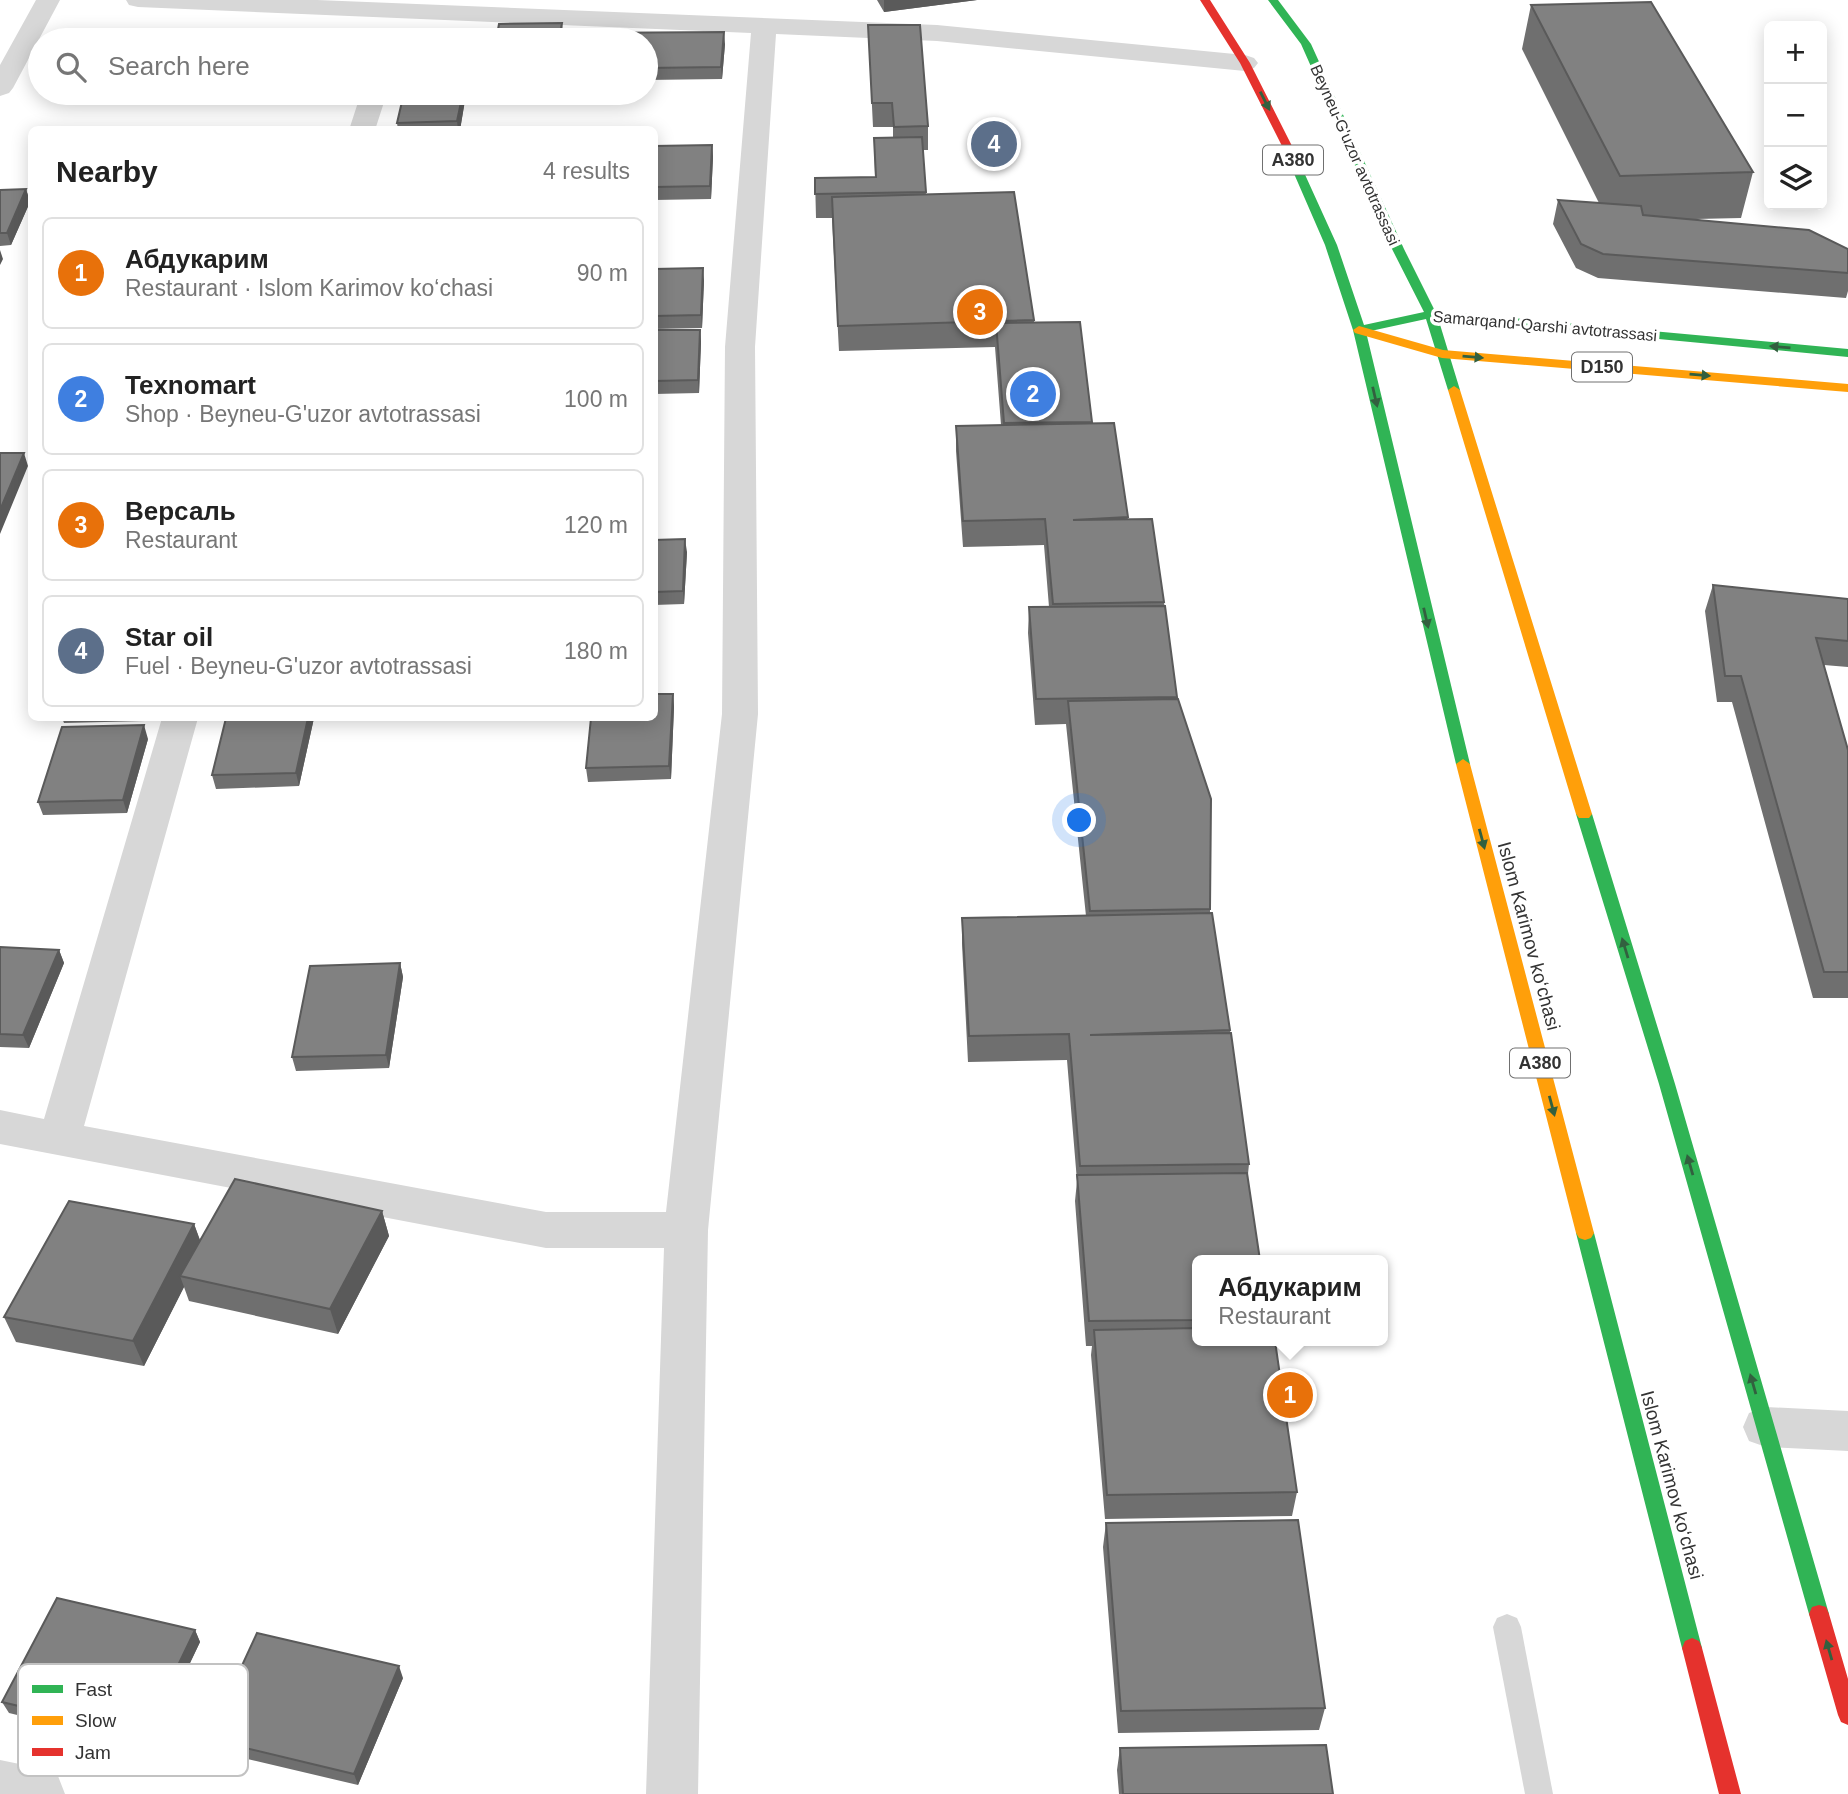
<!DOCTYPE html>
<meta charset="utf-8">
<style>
body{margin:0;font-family:Helvetica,sans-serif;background:#f6f6f6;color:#222}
.controls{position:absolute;right:21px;top:21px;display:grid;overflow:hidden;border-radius:10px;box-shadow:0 4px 18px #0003}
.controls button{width:63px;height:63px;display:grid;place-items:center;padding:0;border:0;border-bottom:2px solid #e0e0e0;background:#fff;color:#222;font:35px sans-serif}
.you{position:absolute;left:1080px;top:821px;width:24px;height:24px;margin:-18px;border:5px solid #fff;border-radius:50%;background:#1a73e8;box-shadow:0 0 0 10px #1a73e833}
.badge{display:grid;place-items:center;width:46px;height:46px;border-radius:50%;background:#2563eb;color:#fff;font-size:23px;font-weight:700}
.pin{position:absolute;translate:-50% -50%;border:4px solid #fff;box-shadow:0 2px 7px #0006}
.popup{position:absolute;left:1192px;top:1255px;width:196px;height:91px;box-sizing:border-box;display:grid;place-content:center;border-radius:10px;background:#fff;filter:drop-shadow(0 2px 5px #0005);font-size:23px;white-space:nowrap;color:#767676}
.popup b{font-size:26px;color:#222}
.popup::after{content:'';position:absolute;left:50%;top:100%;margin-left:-14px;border:14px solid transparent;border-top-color:#fff}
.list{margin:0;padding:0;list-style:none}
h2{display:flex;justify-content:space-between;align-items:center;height:91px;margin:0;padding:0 28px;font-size:30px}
h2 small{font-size:23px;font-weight:400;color:#767676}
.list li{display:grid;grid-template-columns:46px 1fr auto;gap:21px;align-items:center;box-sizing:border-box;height:112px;margin:0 14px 14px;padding:0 14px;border:2px solid #e0e0e0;border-radius:10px}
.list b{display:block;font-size:26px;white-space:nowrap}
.list p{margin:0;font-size:23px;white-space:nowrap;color:#767676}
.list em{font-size:23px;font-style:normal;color:#767676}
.icon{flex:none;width:38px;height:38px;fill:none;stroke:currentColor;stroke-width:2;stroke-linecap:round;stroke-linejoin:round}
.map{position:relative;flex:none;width:1848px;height:1794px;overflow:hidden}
.search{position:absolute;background:#fff;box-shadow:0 4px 18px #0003;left:28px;top:28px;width:630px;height:77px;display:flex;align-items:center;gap:18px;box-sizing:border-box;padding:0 24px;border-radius:38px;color:#767676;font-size:26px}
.panel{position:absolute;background:#fff;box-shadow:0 4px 18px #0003;left:28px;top:126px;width:630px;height:595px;border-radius:10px}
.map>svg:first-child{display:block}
</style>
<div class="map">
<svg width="1848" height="1794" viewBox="0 0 1848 1794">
<rect width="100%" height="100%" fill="#fff"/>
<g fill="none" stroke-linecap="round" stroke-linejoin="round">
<path fill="#d7d7d7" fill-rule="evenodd" d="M1507,1614l10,4 4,9 32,167h-28l-32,-167 4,-9z"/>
<path fill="#d7d7d7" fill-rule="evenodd" d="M36,0h24l-47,88 -4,5 -9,3v-31z
M126,0h191l620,25 308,30 9,3 4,5 -4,5 -9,3 -308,-30 -161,-7 -21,313 3,367 -50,516 -10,564h-52l18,-546h-118l-546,-104v-34l44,9 118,-401h36l-114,408 462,86h120l56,-498 3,-367 26,-314 -613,-26 -9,-2z
M361,93h26l-12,37h-26z
M1766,1407l82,4v40l-82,-4 -17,-6 -6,-14 6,-14z
M0,1760l39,8 19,8 7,18h-65z"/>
<path fill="#30b455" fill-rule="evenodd" d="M1268,0h10l33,44 93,205 31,62 413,38v8l-410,-39 22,72 -6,4 -6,-4 -22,-71 -60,13 104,432 -7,5 -7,-5 -103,-434 -28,-85 -43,-99 1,-2 9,2 45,99 27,80 60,-13 -32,-63 -91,-205z
M1584,809l8,5 83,270 154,530 -3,7 -7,2 -7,-2 -3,-7 -150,-530 -83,-270z
M1585,1226l6,2 3,5 108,415 -3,7 -7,3 -7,-3 -3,-7 -106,-415 3,-5z"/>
<path fill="#ff9f0a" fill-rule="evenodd" d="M1359,326l84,24 405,34v8l-406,-34 -87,-25 -2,-3z
M1454,386l6,4 132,424 -3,4h-10l-3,-4 -128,-424z
M1463,759l7,5 124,469 -3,5 -6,2 -6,-2 -3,-5 -120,-469z"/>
<path fill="#e5322d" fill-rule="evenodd" d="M1200,0h10l40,63 42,83 -1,2 -9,-2 -42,-83z
M1819,1605l7,2 3,7 19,65v46l-7,-3 -3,-7 -29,-101 3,-7z
M1692,1638l7,3 3,7 39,146h-22l-37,-146 3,-7z"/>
</g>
<path fill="#6f6f6f" d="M877,0h100l-93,12z
M1531,5l222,167 -12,46 -45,1 152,30v42l-2,7 -248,-20 -22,-10 -23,-44 5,-24 41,3 -77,-154z
M868,25l60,101v24h-5l3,45 108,125v2h46l12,101 36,96 36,83 13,97 33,210v4l20,117 19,134 -1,10 -51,86v81l100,151 -5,24 -187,3 -14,-164 1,-9h-6l-11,-145 2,-20 -10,-121 -99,2 -6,-118v-26l124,-2 -20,-192 -31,1 -7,-92 1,-26h20l-5,-62 -81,2 -7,-96v-25l45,-1 -6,-78 -156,4 -7,-133h-16l-1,-40 60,-1 -1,-39h19v-11h-20z
M646,40l79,4 -3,35 -76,1z
M404,93h62l-6,37h-62l-1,-7z
M712,145l1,12 -2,42 -57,1v-54z
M26,189l4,13 -19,43 -11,1v-56z
M654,269l50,11 -2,48 -48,1z
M654,330h46l1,12 -2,51 -45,1z
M654,540l33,12 -3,52 -30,1z
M1713,585l135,14v68l-24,-2 24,85v248h-35l-81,-296h-15l-12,-91z
M673,694l1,13 -3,72 -83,3 -2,-14z
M62,718h84l-1,3 -81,2z
M314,718l-15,68 -83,3 -4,-14z
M148,739l-21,74 -84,2 -5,-13z
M0,947l59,3 5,13 -35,85 -29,-1z
M400,963l3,14 -14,91 -93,3 -4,-14z
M382,1211l7,25 -51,98 -149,-33 -5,-14 -40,79 -128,-24 -12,-25 190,-93 6,16z
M1106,1523l219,185 -6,22 -201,3 -15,-186z
M195,1630l5,12 -50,105 -141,-34 -7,-11z
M403,1678l-45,107 -145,-34 -5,-12z
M1120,1748l213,46h-214l-2,-24z"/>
<path fill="#5a5a5a" d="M884,0h93l-93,12z
M562,23l1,12 -1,5h-3z
M724,32l1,12 -3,35 -1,-12z
M463,93h3v2l-6,35h-2l-1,-9z
M712,145l1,12 -2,42 -1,-13z
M26,189l4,13 -19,43 -4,-12z
M0,250l3,9 -3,6z
M703,268l1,12 -2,48 -1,-13z
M700,330l1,12 -2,51 -1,-13z
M24,453l4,13 -28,68v-24z
M685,539l2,13 -3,52 -1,-13z
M673,694l1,13 -3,72 -2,-13z
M308,718h6l-15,68 -3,-13z
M144,725l4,14 -21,74 -4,-13z
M59,950l5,13 -35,85 -6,-13z
M400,963l3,14 -14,91 -3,-13z
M382,1211l7,25 -51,98 -8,-25z
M194,1224l9,25 -23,27 4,11 -40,79 -11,-25z
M195,1630l5,12 -50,105 -6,-11z
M399,1666l4,12 -45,107 -4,-11z"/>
<path fill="#818181" stroke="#5a5a5a" stroke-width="2" d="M1651,2l102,170 -133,4 -89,-171z
M562,23l-3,17h-63l3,-16z
M868,25h52l8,101 -34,1 -2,-24h-20z
M724,32l-3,35 -75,1v-28h-67l1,-7z
M404,93h59l-6,28 -60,2z
M922,137l4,55 -111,2v-16l61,-1 -2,-39z
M712,145l-2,41 -56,1v-41z
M26,189l-19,44h-7v-43z
M1014,192l20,128 -196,6 -6,-129z
M1558,200l83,6 2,9 166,15 39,19v24l-245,-19 -22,-10z
M703,268l-2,47 -47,1v-47z
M1080,322l12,100 -88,1 -8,-100z
M654,330h46l-2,50 -44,1z
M1114,423l14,94 -55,3 79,-1 12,83 -111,2 -8,-85 -82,2 -7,-95z
M0,453h24l-24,57z
M685,539l-2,52 -29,1v-52z
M1713,585l135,14v42l-32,-3 32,112v222h-24l-83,-296h-16z
M1165,606l12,91 -141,2 -7,-92z
M654,694h19l-4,72 -83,2 5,-50h63z
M1178,699l33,100 -1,110 -120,2 -22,-210z
M226,718h82l-12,55 -84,2z
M144,725l-21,75 -85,2 24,-75z
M1212,913l18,117 -140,5 141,-2 18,131 -169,2 -11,-132 -100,2 -7,-118z
M0,947l59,3 -36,85 -23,-1z
M400,963l-14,92 -94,2 18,-91z
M1247,1173l13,87h-63v60l-108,1 -12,-146z
M235,1179l147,32 -52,98 -150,-33z
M69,1201l125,23 -61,117 -129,-24z
M1197,1328v13h78l22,151 -190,3 -13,-165z
M1298,1520l27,188 -204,3 -15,-188z
M57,1598l138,32 -51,106 -142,-34z
M257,1633l142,33 -45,108 -146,-35z
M1326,1745l7,49h-210l-3,-46z"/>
<defs><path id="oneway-solid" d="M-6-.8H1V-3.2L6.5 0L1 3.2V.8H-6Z" transform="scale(1.75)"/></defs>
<g fill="#32603f">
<use href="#oneway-solid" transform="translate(1265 101) rotate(63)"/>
<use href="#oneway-solid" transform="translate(1780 347) rotate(-175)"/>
<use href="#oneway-solid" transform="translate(1473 357) rotate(5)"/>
<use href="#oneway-solid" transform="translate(1700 375) rotate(5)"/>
<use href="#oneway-solid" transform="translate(1375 397) rotate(77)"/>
<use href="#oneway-solid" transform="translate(1426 618) rotate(77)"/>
<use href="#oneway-solid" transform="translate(1482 839) rotate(75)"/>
<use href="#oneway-solid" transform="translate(1625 948) rotate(-107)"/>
<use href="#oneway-solid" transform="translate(1552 1106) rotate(75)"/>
<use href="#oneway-solid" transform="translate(1690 1165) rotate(-106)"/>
<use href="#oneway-solid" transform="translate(1753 1384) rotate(-106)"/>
<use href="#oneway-solid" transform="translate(1829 1650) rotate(-106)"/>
</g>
<g text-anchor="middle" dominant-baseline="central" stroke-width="7" stroke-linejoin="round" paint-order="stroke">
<g font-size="16" fill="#333" stroke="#fff">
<text transform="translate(1355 155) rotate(66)">Beyneu-G'uzor avtotrassasi</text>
<text transform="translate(1545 326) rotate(5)">Samarqand-Qarshi avtotrassasi</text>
</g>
<g fill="#fff" stroke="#707070" stroke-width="2">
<rect x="1263" y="145.5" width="60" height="29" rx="5"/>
<rect x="1572" y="352.5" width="60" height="29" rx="5"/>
<rect x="1510" y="1048.5" width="60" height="29" rx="5"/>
</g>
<g font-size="18" font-weight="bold" fill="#333">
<text x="1293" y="160">A380</text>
<text x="1602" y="367">D150</text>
<text x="1540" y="1063">A380</text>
</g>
<g font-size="19" fill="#333" stroke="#fff">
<text transform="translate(1529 936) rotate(75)">Islom Karimov ko‘chasi</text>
<text transform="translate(1672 1485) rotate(75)">Islom Karimov ko‘chasi</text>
</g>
</g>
<rect x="18" y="1664" width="230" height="112" rx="10" fill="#fff" stroke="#c2c2c2" stroke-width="2"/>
<rect x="32" y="1685" width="31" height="8" fill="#30b455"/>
<rect x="32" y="1716" width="31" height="9" fill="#ff9f0a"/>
<rect x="32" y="1748" width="31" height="8" fill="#e5322d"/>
<g font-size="19" fill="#333">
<text x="75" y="1696">Fast</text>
<text x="75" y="1727">Slow</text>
<text x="75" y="1759">Jam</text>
</g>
</svg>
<div class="controls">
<button>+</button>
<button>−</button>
<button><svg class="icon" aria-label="layers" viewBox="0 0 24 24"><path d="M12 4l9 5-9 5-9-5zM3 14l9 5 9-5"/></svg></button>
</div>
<div class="you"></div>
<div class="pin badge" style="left:1290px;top:1395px;background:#e8710a">1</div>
<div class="popup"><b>Абдукарим</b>Restaurant</div>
<div class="pin badge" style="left:1033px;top:394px;background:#3f7fe0">2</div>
<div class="pin badge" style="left:980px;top:312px;background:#e8710a">3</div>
<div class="pin badge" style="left:994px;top:144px;background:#5c6f8a">4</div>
<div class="search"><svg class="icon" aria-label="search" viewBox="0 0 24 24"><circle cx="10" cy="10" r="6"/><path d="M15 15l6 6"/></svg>Search here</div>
<section class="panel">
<h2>Nearby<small>4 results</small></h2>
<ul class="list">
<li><span class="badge" style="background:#e8710a">1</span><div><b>Абдукарим</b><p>Restaurant · Islom Karimov ko‘chasi</p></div><em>90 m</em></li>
<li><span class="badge" style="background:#3f7fe0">2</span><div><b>Texnomart</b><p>Shop · Beyneu-G'uzor avtotrassasi</p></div><em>100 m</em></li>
<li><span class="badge" style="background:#e8710a">3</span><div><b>Версаль</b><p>Restaurant</p></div><em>120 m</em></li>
<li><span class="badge" style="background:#5c6f8a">4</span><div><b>Star oil</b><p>Fuel · Beyneu-G'uzor avtotrassasi</p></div><em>180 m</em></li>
</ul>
</section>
</div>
